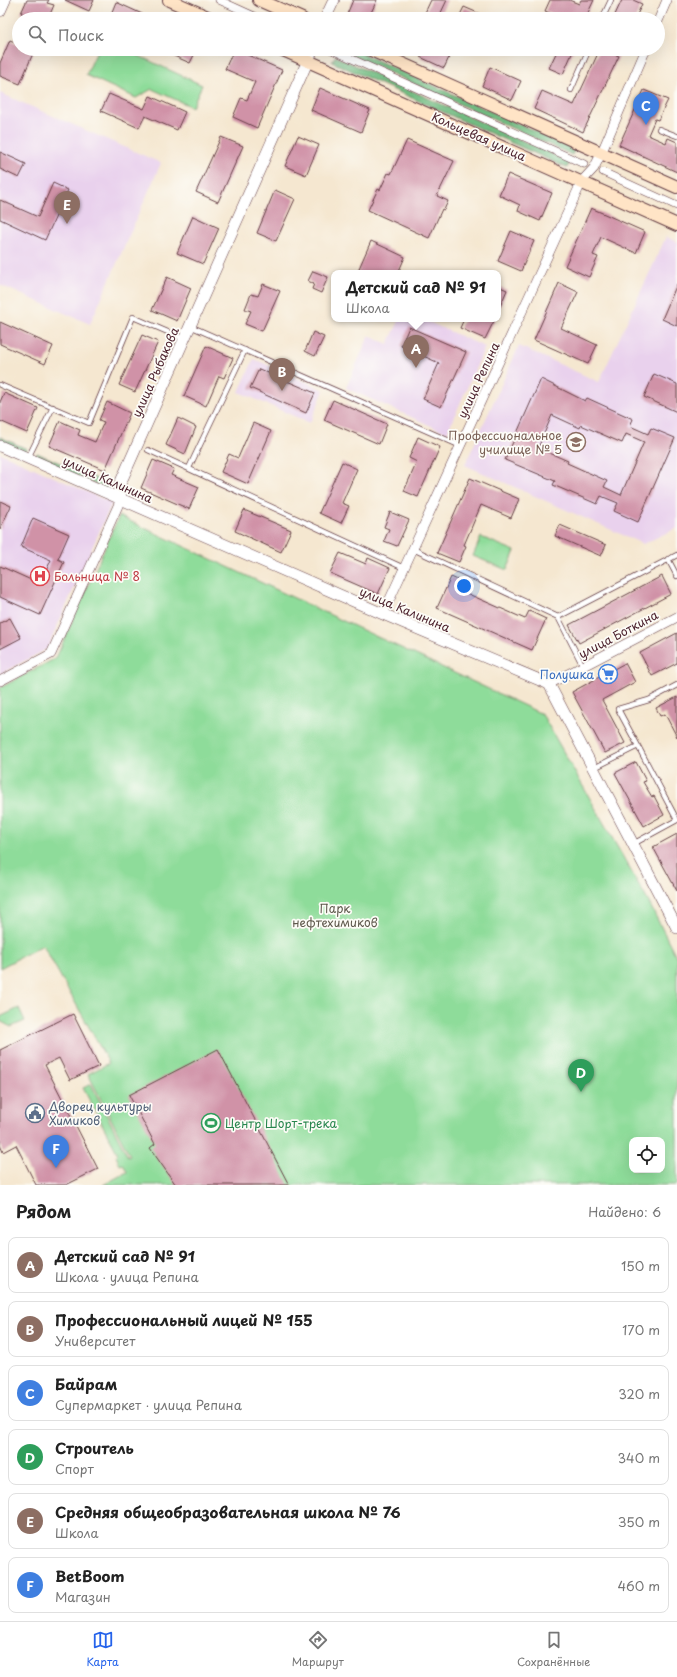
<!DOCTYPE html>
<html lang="ru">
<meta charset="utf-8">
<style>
body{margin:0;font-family:"Playpen Sans",sans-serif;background:#f6f6f6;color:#222}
.controls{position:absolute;right:12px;bottom:12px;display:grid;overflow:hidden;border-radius:8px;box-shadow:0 4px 16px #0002}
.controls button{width:36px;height:36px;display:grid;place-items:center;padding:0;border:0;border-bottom:1px solid #e0e0e0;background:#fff;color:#222;font:20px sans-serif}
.you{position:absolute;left:464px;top:586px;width:14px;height:14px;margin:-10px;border:3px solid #fff;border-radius:50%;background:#1a73e8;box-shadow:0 0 0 6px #1a73e833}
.badge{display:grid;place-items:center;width:26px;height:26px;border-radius:50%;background:#2563eb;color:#fff;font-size:13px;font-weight:700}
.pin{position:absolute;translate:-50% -33px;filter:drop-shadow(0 1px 2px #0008)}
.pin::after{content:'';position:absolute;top:21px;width:14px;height:12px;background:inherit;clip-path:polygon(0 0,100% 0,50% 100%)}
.popup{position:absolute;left:331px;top:270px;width:170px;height:52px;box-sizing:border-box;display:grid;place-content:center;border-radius:8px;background:#fff;filter:drop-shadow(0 1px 3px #0005);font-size:13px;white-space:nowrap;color:#767676}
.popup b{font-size:15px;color:#222}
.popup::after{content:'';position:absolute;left:50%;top:100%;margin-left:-8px;border:8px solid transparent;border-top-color:#fff}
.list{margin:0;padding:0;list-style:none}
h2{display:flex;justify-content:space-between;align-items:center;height:52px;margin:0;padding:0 16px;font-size:17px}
h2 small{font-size:13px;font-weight:400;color:#767676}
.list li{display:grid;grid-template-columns:26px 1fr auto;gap:12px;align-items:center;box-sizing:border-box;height:56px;margin:0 8px 8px;padding:0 8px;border:1px solid #e0e0e0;border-radius:8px}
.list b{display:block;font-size:15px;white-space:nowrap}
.list p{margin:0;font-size:13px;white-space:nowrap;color:#767676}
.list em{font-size:13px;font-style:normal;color:#767676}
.icon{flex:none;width:22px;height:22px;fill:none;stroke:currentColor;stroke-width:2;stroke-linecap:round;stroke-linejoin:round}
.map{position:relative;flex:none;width:677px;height:1185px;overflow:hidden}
.search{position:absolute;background:#fff;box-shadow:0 4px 16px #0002;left:12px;right:12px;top:12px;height:44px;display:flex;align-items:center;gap:10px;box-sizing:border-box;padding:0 14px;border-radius:22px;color:#767676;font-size:15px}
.sheet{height:436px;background:#fff}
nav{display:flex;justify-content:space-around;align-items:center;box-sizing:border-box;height:56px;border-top:1px solid #e0e0e0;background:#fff;font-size:11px;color:#767676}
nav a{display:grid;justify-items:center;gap:2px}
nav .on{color:#2563eb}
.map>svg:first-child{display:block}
</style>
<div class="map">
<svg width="677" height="1185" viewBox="0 0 677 1185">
<rect width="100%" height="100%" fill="#fdfcf7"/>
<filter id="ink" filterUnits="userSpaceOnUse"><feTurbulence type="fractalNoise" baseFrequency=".025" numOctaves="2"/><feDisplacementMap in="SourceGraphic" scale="8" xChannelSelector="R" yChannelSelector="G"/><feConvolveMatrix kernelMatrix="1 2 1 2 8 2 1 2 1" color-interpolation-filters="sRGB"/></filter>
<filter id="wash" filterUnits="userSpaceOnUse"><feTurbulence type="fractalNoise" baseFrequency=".012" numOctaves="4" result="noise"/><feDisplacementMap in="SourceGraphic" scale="16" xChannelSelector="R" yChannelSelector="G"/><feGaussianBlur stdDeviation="0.9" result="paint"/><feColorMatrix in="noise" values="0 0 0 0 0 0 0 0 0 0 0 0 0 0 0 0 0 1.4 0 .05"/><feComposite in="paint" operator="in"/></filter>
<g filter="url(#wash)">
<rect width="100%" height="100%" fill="#f5e7d0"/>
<path fill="#e9d1ed" d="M0,93l161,70 -71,161 -90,-39z
M666,237l11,5v286l-34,16 -178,-79 54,-119 80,36z
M400,319h22l63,28 -38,86 -101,-45 23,-52 19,8z
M254,359l70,31 -14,33 -71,-31z
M0,453l112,50 -65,146 -47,25z"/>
<path fill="#8edc9a" stroke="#6c7e62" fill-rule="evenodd" d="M98,49h26l78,36 -10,22 -40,-18 -16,9 -50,-23z
M119,516l423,198 106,187 29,57v227h-574l24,-13 -4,-8 -3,1 -4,-9 2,-2 -35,-66 8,-4 37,73 2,-1 -42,-82 21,-11 -66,-118 -43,23v-280l56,-30zM632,1140h30v30h-30z
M481,537l34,14 -8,19 -34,-14z
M19,1008l6,13 -14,6 -11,-6v-4z"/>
<path fill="#72bc82" stroke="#5e6e56" d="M337,49h15l223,100 -3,6z
M335,56l235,106 -3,6 -235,-106z
M0,437l27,12 -2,4 -25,-11z
M37,453l74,32 -2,5 -74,-32z"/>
<g id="blocks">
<path fill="#d092a7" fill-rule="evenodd" d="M27,0h22l-2,3 7,2 -6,14h-12l-15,-6z
M65,0h29l-5,11z
M353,0h24l-9,19h-23z
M431,0h16l-9,19h-16z
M550,0h19l10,4 2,-4h13l-9,19h-22l-18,-8z
M622,0h11l9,4 -7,15h-22z
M116,2l37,17h-44z
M464,7l28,12h-34z
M10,40l9,4v5h11l4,2 -14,33 -20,-8v-13z
M158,49h39l-7,14z
M234,49l48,21 -25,58 -24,-11 8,-19 6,2 8,-18 -30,-13z
M423,49h30l-9,19 -24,-11z
M558,49h16l-11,25 -14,-6z
M600,49l19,7 -36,76 -49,-23 8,-18 32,14z
M490,67l31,14 -9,19 -30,-14z
M320,88l50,22 -9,22 -50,-22z
M644,90l24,10 -10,20 -3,-1 -7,16 18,8 2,-5 9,4v30l-58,-27z
M109,94l35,15 6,-13 35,16 -8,18 -32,-14 -6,12 -38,-17z
M298,136l21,9 -13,30 -21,-9z
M221,137l22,9 -25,56 -22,-10z
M407,140l47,21 -17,35 11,5 -4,9 -2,-1 -13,29 -61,-28 10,-21 2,1 8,-17 3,1z
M0,152l26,12 -7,14 -19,-9z
M508,174l44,19 -12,28 -22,-10 2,-6 -21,-10z
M53,183l15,7 -23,50 -45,-21v-19l38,17z
M275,190l20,9 -19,42 -19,-8z
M591,208l54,24 -9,21 -35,-16 -8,18 5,2 -9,20 -24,-11z
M193,216l26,12 -16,36 -26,-11z
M511,231l23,10 -13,30 -23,-10z
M371,241l34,16 -7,16h-41z
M313,271l15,6 -7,16 -9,-4 2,-5 -6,-3z
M167,277l24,11 -14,33 -25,-11z
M559,283l19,9 -17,36 36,17 -9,19 -54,-24z
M263,284l17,7 -18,40 -17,-7 6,-13 -6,-2 6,-15 7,2z
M677,284v42l-15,-7z
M498,286l9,4 -9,21z
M464,319h31l-10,20 -25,-11z
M0,322l53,24 -8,18 -45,-20z
M409,327l57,25 -25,55 -18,-8 16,-36 -38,-17z
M313,332l11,5 -9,19 -10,-5z
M142,335l16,7 -23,50 -16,-7z
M206,346l27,12 -9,20 -5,-2 -13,30 -22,-10z
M259,369l56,24 -9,20 -56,-25z
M654,374l23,10v28l-33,-15z
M541,379l44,22 2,-3 46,21 -3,7 18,8 3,-6 24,10 -37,84 -24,-11 4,-8 -17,-7 -4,8 -44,-19 2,-4 -50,-21zM552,415l28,13 1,-3 41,18 4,-9 18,8 -23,53 -17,-8 3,-6 -40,-18 1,-2 -30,-13z
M4,393l34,15 -11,25 -27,-12v-19z
M333,400l54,24 -8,20 -55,-24z
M107,402l23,11 -25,57 -56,-24 11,-25 20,9 -2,5 17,7 9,-20 -5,-2z
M178,418l18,9 -11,27 -19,-9z
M253,423l18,8 -23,53 -27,-12 8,-18 9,4z
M418,437l22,10 -22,50 -14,-6 13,-29 -8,-4z
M153,460l21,9 -3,6 28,12 -10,22 -48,-21z
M342,462l15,7 -15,34 7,3 -8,17 -22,-10z
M470,478l49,21 -8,19 -30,-13 -17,40 2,1 -7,16 -22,-9z
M0,501l11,5 -11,23z
M244,510l47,20 -10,22 -46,-21z
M390,512l19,8 -12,26 -13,-5 5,-12 -5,-2z
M33,518l36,16 -11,25 6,3 -24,53 -40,-18v-31l40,18 11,-24 -30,-13z
M560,525l46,20 -5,11 -46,-20z
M340,553l26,11 2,-6 22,10 -12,26 -48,-21z
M662,576l9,18 -92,49 -10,-18z
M451,577l18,8 -3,8 59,26 4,-8 17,8 -14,31 -95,-42z
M10,618l11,20 -21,11v-26z
M677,633v30l-25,13 -12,-23z
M625,663l10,19 -33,18 23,43 -20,10 -33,-61z
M677,697v40l-12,-23 -5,2 -4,-8z
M636,762l10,19 -3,1 9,15 2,-1 10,19 -20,11 -29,-53z
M677,834v57l-24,-44z
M73,1014l26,52 -29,14 -11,-22 -14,7 53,104 -32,16h-30l-20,-40 -13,7 -3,-7v-95z
M218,1049l71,136h-113l-26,-37 5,-4 -26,-49z"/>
</g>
</g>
<g filter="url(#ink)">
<use href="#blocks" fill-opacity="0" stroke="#643d44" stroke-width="1"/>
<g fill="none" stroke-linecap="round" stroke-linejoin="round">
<g stroke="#643d44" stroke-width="6">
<path id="service" d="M602,19l9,-19
M571,90l18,-41
M659,129l18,7
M190,326l271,120
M0,385l89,38 44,-106 51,22
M148,450l256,118
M28,458l25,-51
M189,468l56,-118
M413,549l145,68
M668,559l9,17
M583,666l-25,-49 119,-62
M638,746l-20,-37 31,-9 28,-15
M594,768l44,-22 39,74
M633,844l44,-24"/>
</g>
<g stroke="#643d44" stroke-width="8">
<path id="pedestrian" d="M219,0l42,19
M330,49l254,115
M603,172l74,34"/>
</g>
<g stroke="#643d44" stroke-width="10">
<path id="minor" d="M658,21l9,-21
M383,614l199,-433 12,-13 7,-14 45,-105
M0,681l51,-27 70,-155
M549,684l128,-67"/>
</g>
<g stroke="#643d44" stroke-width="12">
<path id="tertiary" d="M0,11l5,-11
M325,19l9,-19
M0,446l383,168 166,70 128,244
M121,499l-2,-13 194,-437"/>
</g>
<g stroke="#643d44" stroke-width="14">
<path id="secondary" d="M169,0l43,19
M259,0l43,19
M281,49l396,176
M369,49l308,138"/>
</g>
<use href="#service" stroke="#fff" stroke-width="4.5"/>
<use href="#pedestrian" stroke="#fff" stroke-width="7"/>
<use href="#minor" stroke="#fff" stroke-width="9"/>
<use href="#tertiary" stroke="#fff" stroke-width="11"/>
<use href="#secondary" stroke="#ffe4c6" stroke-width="12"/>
</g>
</g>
<defs>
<g id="university-ring" transform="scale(1)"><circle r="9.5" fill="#fdfcf7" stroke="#8d6e63" stroke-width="1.5"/><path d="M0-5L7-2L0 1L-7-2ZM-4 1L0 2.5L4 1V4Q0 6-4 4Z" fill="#8d6e63"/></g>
<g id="hospital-ring" transform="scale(1)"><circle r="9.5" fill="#fdfcf7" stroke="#e0444e" stroke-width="1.5"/><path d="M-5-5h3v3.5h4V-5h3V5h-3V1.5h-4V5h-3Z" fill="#e0444e"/></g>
<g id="supermarket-ring" transform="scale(1)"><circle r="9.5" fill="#fdfcf7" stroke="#3f7fe0" stroke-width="1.5"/><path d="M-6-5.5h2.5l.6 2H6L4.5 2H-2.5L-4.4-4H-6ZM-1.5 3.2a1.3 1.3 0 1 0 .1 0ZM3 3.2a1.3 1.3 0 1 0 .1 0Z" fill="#3f7fe0"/></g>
<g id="civic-ring" transform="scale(1)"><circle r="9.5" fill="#fdfcf7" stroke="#5c6f8a" stroke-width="1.5"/><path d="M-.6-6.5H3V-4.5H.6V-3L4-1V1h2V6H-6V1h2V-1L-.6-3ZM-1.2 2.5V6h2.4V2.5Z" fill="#5c6f8a"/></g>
<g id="stadium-ring" transform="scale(1)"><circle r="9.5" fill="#fdfcf7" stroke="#2e9e5b" stroke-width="1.5"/><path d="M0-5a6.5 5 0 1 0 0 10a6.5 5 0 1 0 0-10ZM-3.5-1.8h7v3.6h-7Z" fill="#2e9e5b"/></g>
</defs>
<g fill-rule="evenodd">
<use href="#university-ring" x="576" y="442"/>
<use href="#hospital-ring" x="40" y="576"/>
<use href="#supermarket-ring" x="608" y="674"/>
<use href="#civic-ring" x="35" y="1113"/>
<use href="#stadium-ring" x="211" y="1123"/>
</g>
<g text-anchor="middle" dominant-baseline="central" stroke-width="3.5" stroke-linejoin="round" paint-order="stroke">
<g font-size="12" fill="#4a1f2b" stroke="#fdfcf7">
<text transform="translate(479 136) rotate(24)">Кольцевая улица</text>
<text transform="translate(155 372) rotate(-66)">улица Рыбакова</text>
<text transform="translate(478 380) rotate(-65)">улица Репина</text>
<text transform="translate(108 479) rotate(24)">улица Калинина</text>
<text transform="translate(405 609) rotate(23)">улица Калинина</text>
<text transform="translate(618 634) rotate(-28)">улица Боткина</text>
</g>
<g font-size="12" fill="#785e54" stroke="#fdfcf7" text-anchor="end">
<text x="562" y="435">Профессиональное<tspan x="562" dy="14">училище № 5</tspan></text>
</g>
<g font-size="12" fill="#be3a42" stroke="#fdfcf7" text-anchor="start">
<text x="54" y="576">Больница № 8</text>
</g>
<g font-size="12" fill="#366cbe" stroke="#fdfcf7" text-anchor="end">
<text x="594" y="674">Полушка</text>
</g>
<g font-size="12" fill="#5e584c" stroke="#fdfcf7">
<text x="335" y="908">Парк<tspan x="335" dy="14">нефтехимиков</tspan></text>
</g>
<g font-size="12" fill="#4e5e75" stroke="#fdfcf7" text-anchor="start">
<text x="49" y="1106">Дворец культуры<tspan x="49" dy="14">Химиков</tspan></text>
</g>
<g font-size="12" fill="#27864d" stroke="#fdfcf7" text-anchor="start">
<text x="225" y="1123">Центр Шорт-трека</text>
</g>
</g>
</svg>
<div class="controls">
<button><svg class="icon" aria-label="locate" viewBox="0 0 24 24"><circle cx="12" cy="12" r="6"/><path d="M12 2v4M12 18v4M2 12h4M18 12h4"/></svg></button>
</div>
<div class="you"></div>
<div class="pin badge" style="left:416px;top:368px;background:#8d6e63">A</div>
<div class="popup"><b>Детский сад № 91</b>Школа</div>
<div class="pin badge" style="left:282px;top:391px;background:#8d6e63">B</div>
<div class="pin badge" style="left:646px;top:125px;background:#3f7fe0">C</div>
<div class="pin badge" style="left:581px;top:1092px;background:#2e9e5b">D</div>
<div class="pin badge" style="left:67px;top:224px;background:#8d6e63">E</div>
<div class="pin badge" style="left:56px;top:1168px;background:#3f7fe0">F</div>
<div class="search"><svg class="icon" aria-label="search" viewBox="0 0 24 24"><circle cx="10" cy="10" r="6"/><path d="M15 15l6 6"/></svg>Поиск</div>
</div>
<section class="sheet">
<h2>Рядом<small>Найдено: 6</small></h2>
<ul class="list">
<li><span class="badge" style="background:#8d6e63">A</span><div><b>Детский сад № 91</b><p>Школа · улица Репина</p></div><em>150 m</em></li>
<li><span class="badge" style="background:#8d6e63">B</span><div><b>Профессиональный лицей № 155</b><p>Университет</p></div><em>170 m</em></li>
<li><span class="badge" style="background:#3f7fe0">C</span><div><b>Байрам</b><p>Супермаркет · улица Репина</p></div><em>320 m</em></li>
<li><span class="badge" style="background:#2e9e5b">D</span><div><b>Строитель</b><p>Спорт</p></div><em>340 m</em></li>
<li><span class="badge" style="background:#8d6e63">E</span><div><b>Средняя общеобразовательная школа № 76</b><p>Школа</p></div><em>350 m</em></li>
<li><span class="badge" style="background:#3f7fe0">F</span><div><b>BetBoom</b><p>Магазин</p></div><em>460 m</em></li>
</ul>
</section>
<nav>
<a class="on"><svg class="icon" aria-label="map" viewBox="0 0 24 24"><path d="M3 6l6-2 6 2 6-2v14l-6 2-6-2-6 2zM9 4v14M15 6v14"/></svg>Карта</a>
<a><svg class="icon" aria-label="directions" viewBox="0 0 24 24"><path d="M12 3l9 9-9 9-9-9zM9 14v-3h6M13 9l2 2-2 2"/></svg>Маршрут</a>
<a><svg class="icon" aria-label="saved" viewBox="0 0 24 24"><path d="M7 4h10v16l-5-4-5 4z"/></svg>Сохранённые</a>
</nav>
